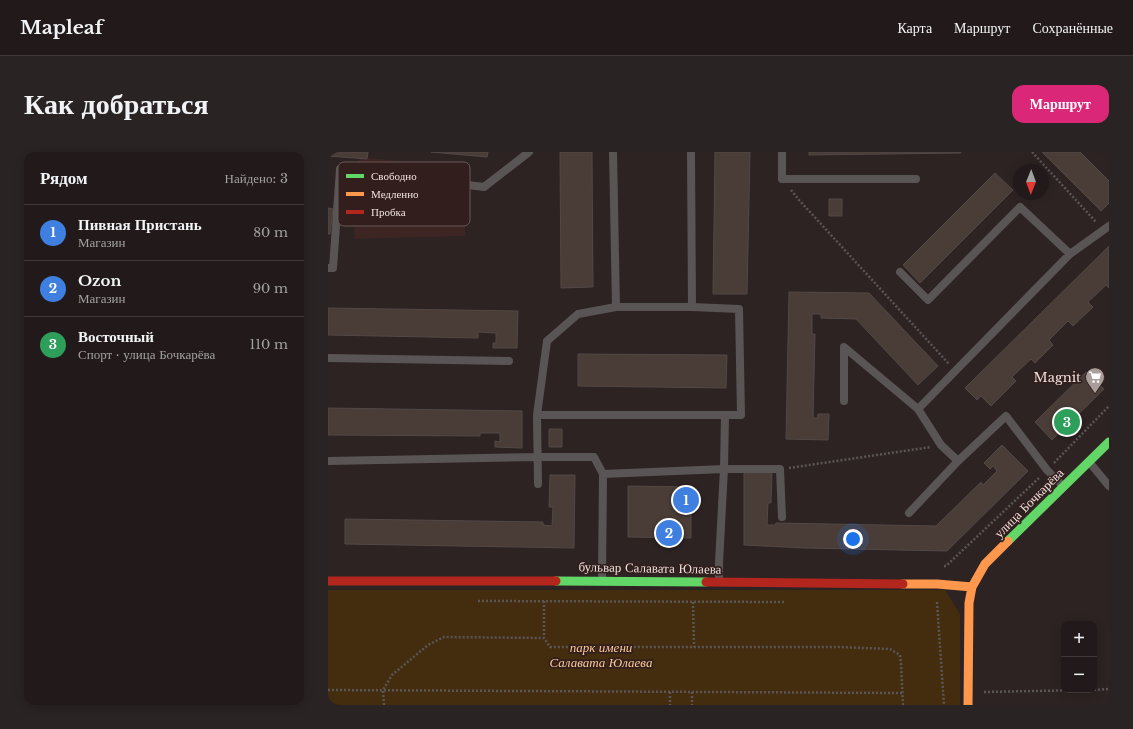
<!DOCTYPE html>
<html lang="ru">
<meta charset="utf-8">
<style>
body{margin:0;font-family:"Libre Baskerville",serif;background:#2a2323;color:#f1f3f6}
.controls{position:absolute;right:12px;bottom:12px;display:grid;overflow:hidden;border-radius:8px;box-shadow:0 2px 10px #0003}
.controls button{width:36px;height:36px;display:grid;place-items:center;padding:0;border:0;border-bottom:1px solid #3f3839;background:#221a1a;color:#f1f3f6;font:20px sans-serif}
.compass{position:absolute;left:685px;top:12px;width:36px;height:36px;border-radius:50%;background:#221a1a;box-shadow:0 2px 10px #0003;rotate:181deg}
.you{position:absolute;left:525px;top:387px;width:14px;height:14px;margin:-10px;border:3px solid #fff;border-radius:50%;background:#1a73e8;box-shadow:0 0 0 6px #1a73e833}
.badge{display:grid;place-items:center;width:26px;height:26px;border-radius:50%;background:#db2777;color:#fff;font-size:13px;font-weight:700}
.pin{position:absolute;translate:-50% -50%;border:2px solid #fff;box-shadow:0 1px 4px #0006}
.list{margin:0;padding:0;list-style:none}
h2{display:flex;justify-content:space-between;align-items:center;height:52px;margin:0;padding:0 16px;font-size:17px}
h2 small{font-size:13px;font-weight:400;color:#a2a1a2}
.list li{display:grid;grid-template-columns:26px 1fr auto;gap:12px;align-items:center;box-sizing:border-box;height:56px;padding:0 16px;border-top:1px solid #3f3839}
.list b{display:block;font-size:15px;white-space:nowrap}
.list p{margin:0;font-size:13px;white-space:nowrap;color:#a2a1a2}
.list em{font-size:13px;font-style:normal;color:#a2a1a2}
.map{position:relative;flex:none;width:781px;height:553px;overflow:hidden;border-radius:12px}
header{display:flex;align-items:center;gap:24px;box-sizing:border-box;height:56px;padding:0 20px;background:#221a1a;border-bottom:1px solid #3f3839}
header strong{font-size:19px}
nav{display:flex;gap:22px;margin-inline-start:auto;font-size:14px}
.intro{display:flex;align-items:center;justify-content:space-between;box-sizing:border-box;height:96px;padding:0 24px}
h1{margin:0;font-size:28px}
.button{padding:10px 18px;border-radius:12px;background:#db2777;color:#fff;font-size:14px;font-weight:700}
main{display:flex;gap:24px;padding:0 24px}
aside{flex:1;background:#221a1a;border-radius:12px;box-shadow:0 2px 10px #0003}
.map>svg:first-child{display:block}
</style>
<header>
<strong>Mapleaf</strong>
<nav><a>Карта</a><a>Маршрут</a><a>Сохранённые</a></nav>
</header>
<div class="intro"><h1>Как добраться</h1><a class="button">Маршрут</a></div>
<main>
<aside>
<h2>Рядом<small>Найдено: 3</small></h2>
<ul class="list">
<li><span class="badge" style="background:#3f7fe0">1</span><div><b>Пивная Пристань</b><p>Магазин</p></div><em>80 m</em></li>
<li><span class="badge" style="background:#3f7fe0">2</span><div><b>Ozon</b><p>Магазин</p></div><em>90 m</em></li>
<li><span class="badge" style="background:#2e9e5b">3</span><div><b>Восточный</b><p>Спорт · улица Бочкарёва</p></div><em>110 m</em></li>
</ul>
</aside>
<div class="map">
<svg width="781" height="553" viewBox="0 0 781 553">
<rect width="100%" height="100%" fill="#2d2322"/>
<path fill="#3c2523" d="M31,5l107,11 -1,68 -111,3z"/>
<path fill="#442c0e" d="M0,438h617l15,24v91h-632z"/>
<path fill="#4a3c37" stroke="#524947" d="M0,0h40l-1,7 -39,-3z
M103,0h57l-1,5z
M232,0h32l1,135 -32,1z
M387,0h35l-3,142h-34z
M481,0h152v1l-152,2z
M714,0h38l29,29v22l-8,8z
M667,21l18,17 -93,93 -17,-18z
M501,47h13v17h-13z
M0,56l5,1 -3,25h-2z
M781,94v42l-3,-3 -18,17 5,5 -20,19 -5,-5 -19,19 4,5 -18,18 -4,-4 -19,18 4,4 -25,25 -10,-10 -4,4 -12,-12z
M461,140l80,1 69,73 -20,19 -62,-66 -35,-1v-4h-9v20h3l-2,84h4l1,-4h11l-1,26 -42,-1z
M0,156l190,3 -1,37h-24v-5h3v-10l-18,-1v6l-150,-3z
M250,202l149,1 -1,33 -148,-2z
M758,220l18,17 -52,51 -17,-18z
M0,256l194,3v37l-27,-1v-6l5,1v-9h-20v3l-152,-1z
M221,277h13v18h-13z
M674,293l26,26 -81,80 -142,-3 -61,-3v-73h28l-1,31h-3l-1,22h8l1,-2 160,3 45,-44 2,3 14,-14 -4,-5 -3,3 -6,-6z
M222,323h25l-1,73 -229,-4v-25l198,3v3l9,1 1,-19h-4z
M300,334l63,1v51l-63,-1z"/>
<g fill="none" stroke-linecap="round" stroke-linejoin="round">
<path stroke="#5b5656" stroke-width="2.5" stroke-dasharray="2 2" stroke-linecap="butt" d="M704,0l64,70
M463,38l8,10 150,164
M726,311l55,-57
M461,316l142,-21
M616,414h2l94,-89
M150,449l307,1
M216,449v37
M365,450l1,45
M609,450l7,103
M0,538l574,3
M766,538l15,-1
M342,540v13
M364,540v13
M656,540l102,-2
M56,553l-1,-15 9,-15 36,-30 16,-8 100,1 6,9h289l51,2 10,6 1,9 2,41"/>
<path stroke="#5a5555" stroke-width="8" d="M285,0l3,155h76l-1,-155
M454,0v27h134
M0,116h5l7,-99 144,18 45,-35
M572,120l28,28 92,-93 50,47
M0,206l181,3
M516,249v-54l74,62 23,36 17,16
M590,257l152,-155 39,-28
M209,263h204l-2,-106 -47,-2
M0,309l209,-4h57l9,17 -1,107
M762,311l19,23
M275,322l121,-5h56l2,48
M210,332l-1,-69 10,-74 31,-27 38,-7
M581,361l49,-52 48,-45 41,54 15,15
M391,430v-19l5,-94 1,-54"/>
<path stroke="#63d668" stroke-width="9" d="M680,389l101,-99
M228,429l150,1"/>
<path stroke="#ff974d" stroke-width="9" d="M575,432h34l35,3
M640,553l1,-102 3,-16 13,-23 23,-23"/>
<path stroke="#b3261e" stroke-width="9" d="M0,429h228
M378,430l197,2"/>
</g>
<defs>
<g id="supermarket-pin" transform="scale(1)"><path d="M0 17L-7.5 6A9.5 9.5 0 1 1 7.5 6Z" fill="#aa9e9c" stroke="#321f1d"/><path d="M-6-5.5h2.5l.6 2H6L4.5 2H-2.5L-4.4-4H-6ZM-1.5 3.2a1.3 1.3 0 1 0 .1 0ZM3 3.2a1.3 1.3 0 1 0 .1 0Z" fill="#fff"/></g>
</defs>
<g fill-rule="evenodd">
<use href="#supermarket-pin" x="767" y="225"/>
</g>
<g text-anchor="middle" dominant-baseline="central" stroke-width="3.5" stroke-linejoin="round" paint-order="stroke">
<g font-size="13" fill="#ede0de" stroke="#321f1d" text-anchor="end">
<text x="753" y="225">Magnit</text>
</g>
<g font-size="13" fill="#ede0de" stroke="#321f1d">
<text transform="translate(701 351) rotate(-45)">улица Бочкарёва</text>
<text transform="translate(322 416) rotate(1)">бульвар Салавата Юлаева</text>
</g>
<g font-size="13" font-style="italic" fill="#fbca95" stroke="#321f1d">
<text x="273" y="495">парк имени<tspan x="273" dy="15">Салавата Юлаева</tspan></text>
</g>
</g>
<rect x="10" y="10" width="132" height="64" rx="6" fill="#321f1d" stroke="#6a5957" stroke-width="1"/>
<rect x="18" y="22" width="18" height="4" fill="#63d668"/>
<rect x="18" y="40" width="18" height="4" fill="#ff974d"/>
<rect x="18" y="58" width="18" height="4" fill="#b3261e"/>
<g font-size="11" fill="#ede0de">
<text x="43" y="28">Свободно</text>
<text x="43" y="46">Медленно</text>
<text x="43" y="64">Пробка</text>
</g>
</svg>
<div class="controls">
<button>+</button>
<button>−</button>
</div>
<svg class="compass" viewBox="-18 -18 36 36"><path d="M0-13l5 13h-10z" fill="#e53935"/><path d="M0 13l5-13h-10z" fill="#a2a1a2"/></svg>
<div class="you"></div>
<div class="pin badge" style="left:358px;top:348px;background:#3f7fe0">1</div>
<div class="pin badge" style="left:341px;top:381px;background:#3f7fe0">2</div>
<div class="pin badge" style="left:739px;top:270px;background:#2e9e5b">3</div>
</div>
</main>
